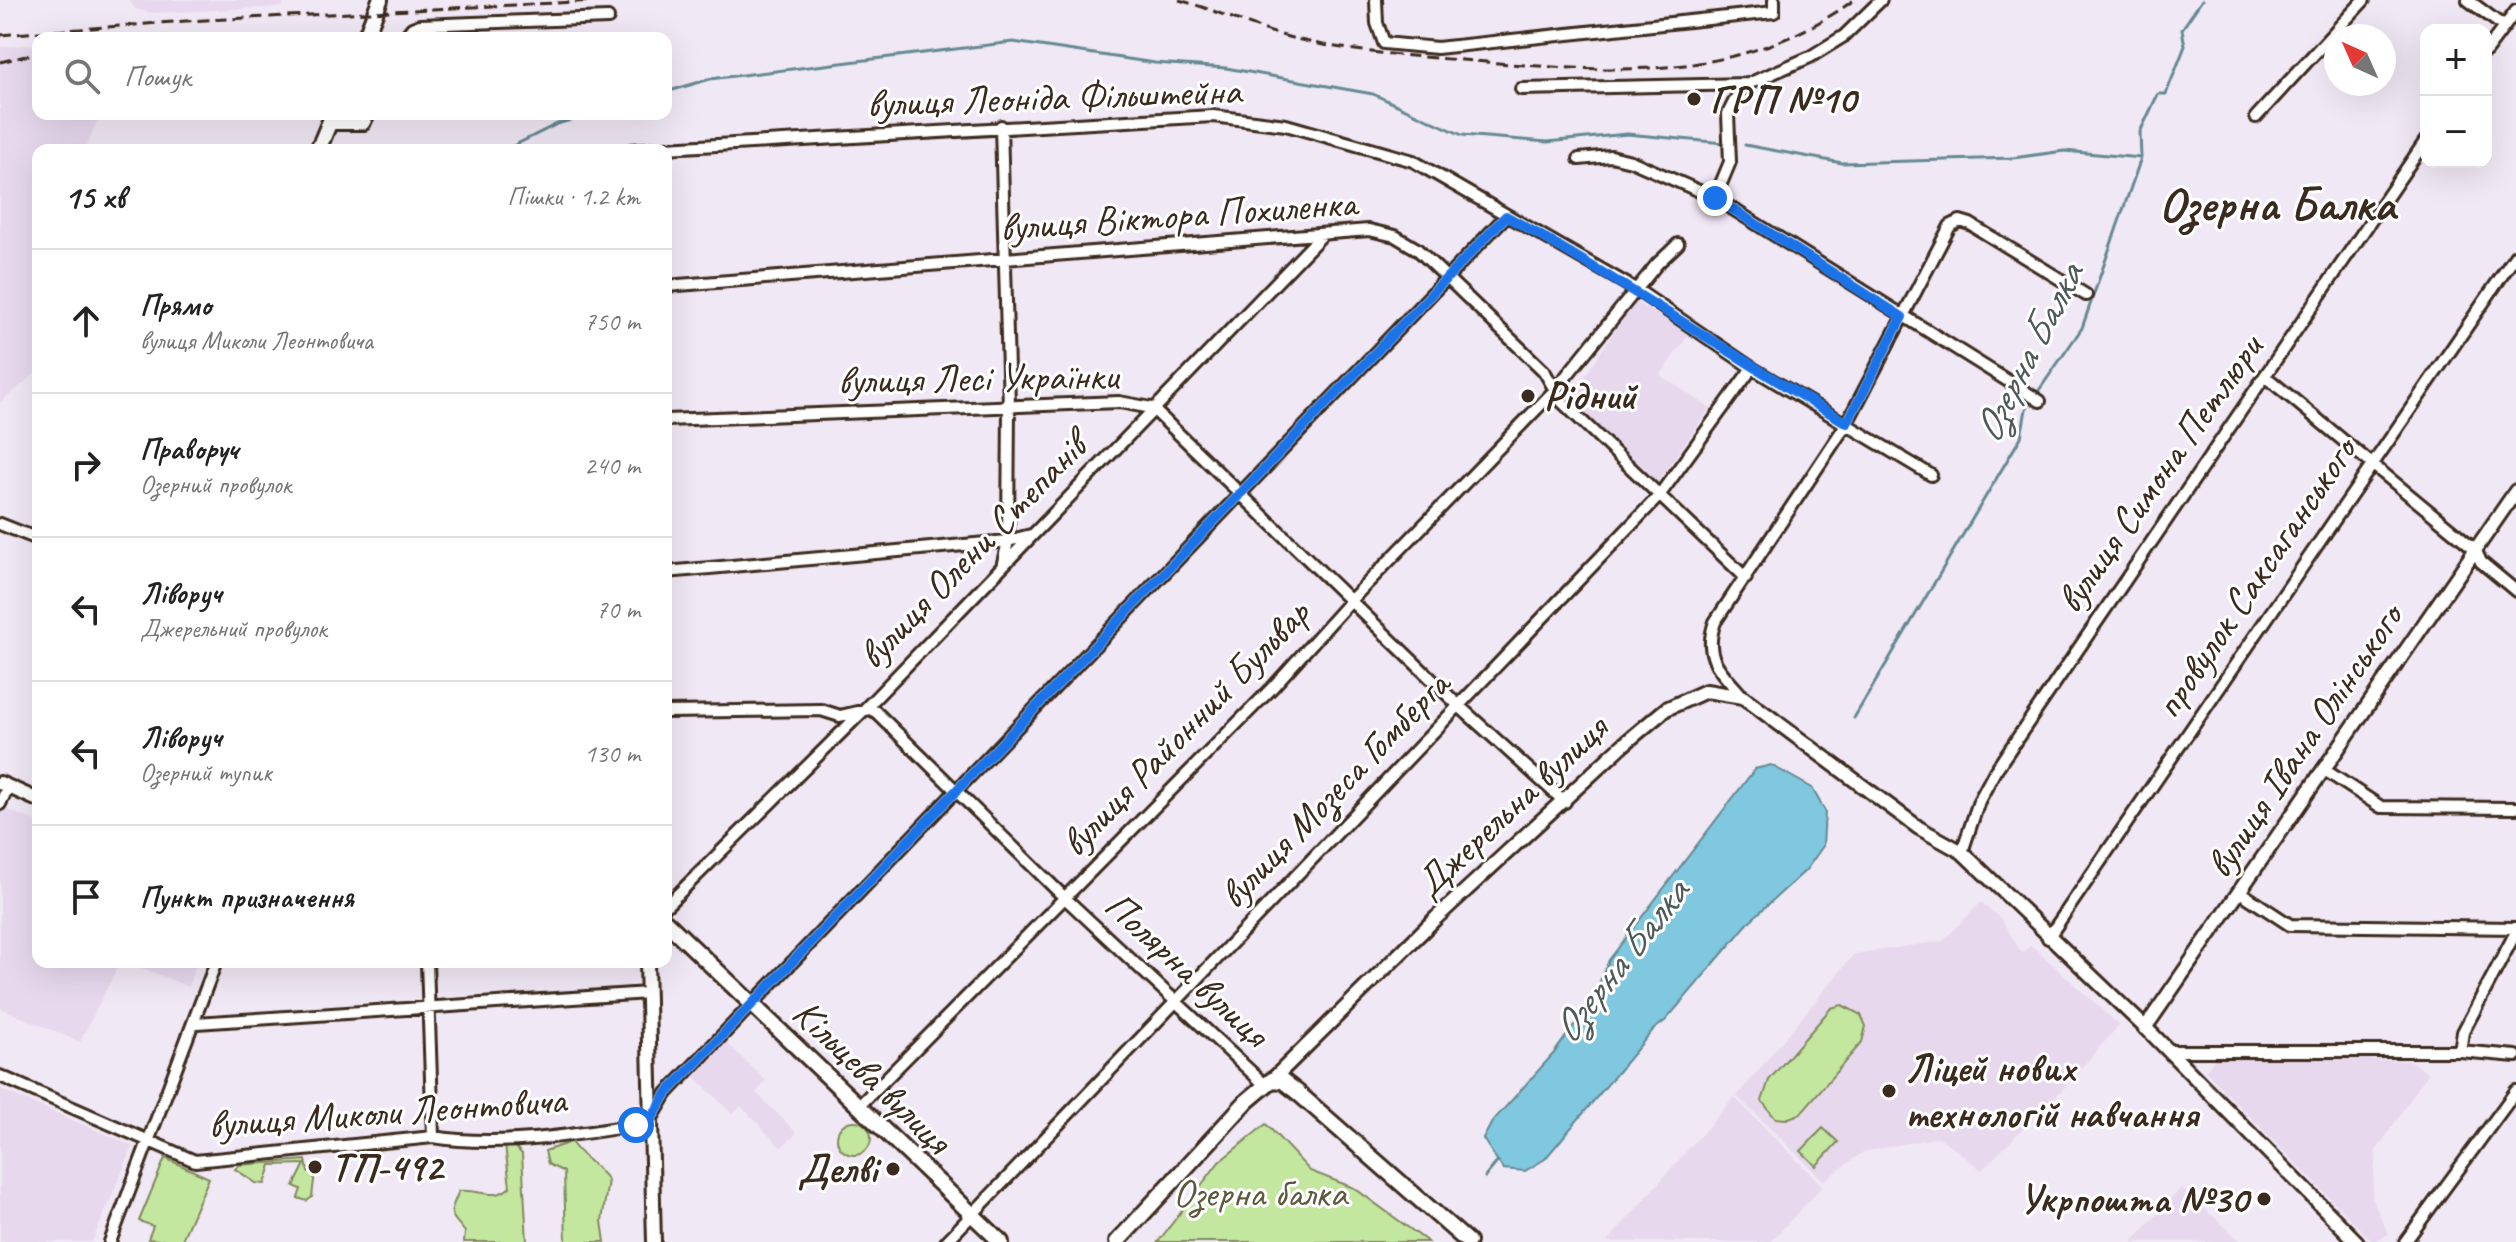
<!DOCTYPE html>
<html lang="uk">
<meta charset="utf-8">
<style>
body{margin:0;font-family:Caveat,sans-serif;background:#f2f2f2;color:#222}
.controls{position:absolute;right:24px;top:24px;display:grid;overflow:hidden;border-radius:16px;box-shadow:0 8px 32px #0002}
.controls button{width:72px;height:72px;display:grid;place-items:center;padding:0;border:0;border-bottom:2px solid #e0e0e0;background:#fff;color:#222;font:40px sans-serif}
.compass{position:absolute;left:2324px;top:24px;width:72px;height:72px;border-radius:50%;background:#fff;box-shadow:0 8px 32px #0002;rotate:315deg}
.stop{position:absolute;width:24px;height:24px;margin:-18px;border:6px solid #1a73e8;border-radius:50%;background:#fff}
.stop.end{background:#1a73e8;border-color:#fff;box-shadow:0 2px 8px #0008}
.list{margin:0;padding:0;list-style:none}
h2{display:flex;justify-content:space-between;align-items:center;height:104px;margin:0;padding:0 32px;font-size:34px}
h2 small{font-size:26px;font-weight:400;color:#767676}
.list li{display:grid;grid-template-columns:52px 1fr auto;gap:24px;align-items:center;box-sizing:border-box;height:144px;padding:0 32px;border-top:2px solid #e0e0e0}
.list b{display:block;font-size:30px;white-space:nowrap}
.list p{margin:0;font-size:26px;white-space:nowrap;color:#767676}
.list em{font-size:26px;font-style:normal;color:#767676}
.icon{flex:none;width:44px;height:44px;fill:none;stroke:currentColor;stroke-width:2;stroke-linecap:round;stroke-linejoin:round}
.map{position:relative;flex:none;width:2516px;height:1242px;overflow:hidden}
.search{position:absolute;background:#fff;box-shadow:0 8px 32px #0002;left:32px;top:32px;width:640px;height:88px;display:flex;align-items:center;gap:20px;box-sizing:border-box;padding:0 28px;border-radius:16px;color:#767676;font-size:30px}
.panel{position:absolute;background:#fff;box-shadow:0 8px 32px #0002;left:32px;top:144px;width:640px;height:824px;border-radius:16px}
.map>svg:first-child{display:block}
</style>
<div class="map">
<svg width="2516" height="1242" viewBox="0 0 2516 1242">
<rect width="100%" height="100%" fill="#f1e8f5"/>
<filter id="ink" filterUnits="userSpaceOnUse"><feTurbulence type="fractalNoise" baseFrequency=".0125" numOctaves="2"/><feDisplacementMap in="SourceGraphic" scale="16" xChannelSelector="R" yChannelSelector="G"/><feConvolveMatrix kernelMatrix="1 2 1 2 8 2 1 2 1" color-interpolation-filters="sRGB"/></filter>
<g filter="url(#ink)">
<path fill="#e7d8ee" d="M129,0h154v7l-132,6 -16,-4z
M38,44v70h62l-15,36h-47v221l-38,32v-356z
M1634,301l56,32 -30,42 50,33 -53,75 -87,-84z
M0,807l38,15v140h82l-40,80 -80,-34z
M1981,902l20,17 21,34 9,-8 88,80 -55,63 -82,82 -43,-33 -76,15 -39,29 -87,-85 117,-142 89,-13z
M128,962h69l-9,25z
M726,1042l40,39 -10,12 41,40 -16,15 -40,-42 -9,8 -39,-39z
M2217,1055l194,6 17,12 -52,78 -4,48 17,35 -16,8 -168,-171z
M0,1089l133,57 -41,96h-92z
M1734,1097l89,89 -53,56h-163z
M2181,1188l61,54h-110z"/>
<path fill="#c4e7a0" stroke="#80885f" stroke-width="2" d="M1842,1005l19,10 5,11 -4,16 -62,72 -14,5 -11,-1 -13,-17 7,-21 62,-72z
M837 1138a17 17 0 1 1 34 0a17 17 0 1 1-34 0Z
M1266,1124l44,47 44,17 74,54h-270l61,-80z
M1823,1128l15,14 -22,24 -15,-15z
M571,1142c11,16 26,23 37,38l-6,41 3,21h-39l-2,-70 -16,-8 -3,-13z
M505,1145h8l9,9 5,88h-63l1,-10c-15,-20 -18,-14 -6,-41 19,-3 35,11 51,-4z
M165,1158l44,20 -28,64 -33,-3 5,-13 -14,-5z
M306,1160l2,12h7l-3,25 -5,4 -9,-3 3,-9 -7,-3 11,-22 -34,1 -6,19 -9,-1 -21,-14 4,-4z"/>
<path fill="#7fc8df" stroke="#648992" stroke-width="2" d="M1771,765l41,23 13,23 -2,35 -17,24 -56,51 -84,99 -13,10 -108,129 -20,12 -22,-2 -20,-30 9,-17 62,-69 38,-53 17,-40 146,-191z"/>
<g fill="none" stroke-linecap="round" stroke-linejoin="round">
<path stroke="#648992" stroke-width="3" d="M666,92l44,-13 303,-37 142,21 71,5 147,26 89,41 85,7 80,-8 97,9
M1745,145l97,18 171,-5 51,-7 77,7
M505,150l52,-26 35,-10
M1854,718l167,-281 5,-28 56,-81 59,-170 -1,-26 18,-38h8l19,-48 -3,-17 20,-29
M1485,1177l13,-16"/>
<g stroke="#3b2a1e" stroke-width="16">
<path id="minor" d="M1376,0l1,23 7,20 53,5 337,-36v-12
M2468,0l35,26
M404,38l8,-10 8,-3 188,-7
M2486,51l30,-40
M1521,89l227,-5
M2256,117l108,-117
M328,124h36l5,-10
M1001,126l8,280 -1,135 -6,26
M631,150l582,-34 73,9 127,36 224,129 115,78 179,107
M1579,159l32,-3 20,5 84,37 325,203
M1715,198l15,-36 -2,-48 8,-16 12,-14 62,-27 34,-21 37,-36
M666,286l703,-56 26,6 22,13 127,122 18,31 184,176
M2265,376l210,173 6,13 35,29
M666,420l453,-18 33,6 307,298 106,96
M0,524l38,15
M666,572l342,-31 23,-6
M1743,697c-22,-26 -41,-39 -28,-75l132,-199 103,-197 10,-5 10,3 116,71
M666,712l155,-2 19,6 30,-7 6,3 189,186 199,186
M2323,769l58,38 135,1
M0,804l8,-17
M1962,852l17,-51 16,-30 431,-631
M2240,892l50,33 226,3
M666,906l196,-194 459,-476
M2048,938l468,-683
M427,962l6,175
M196,1023l452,-30
M2169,1051h291l56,5
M2460,1051l3,-19 53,-100
M0,1076l195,85 238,-24c68,11 148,-3 216,-14l18,-30 839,-877
M858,1107l414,-419 80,-89 203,-209 102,-126 21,-20
M110,1242l106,-280
M946,1242l712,-745 94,-129
M2405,1242l111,-151"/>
</g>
<g stroke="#3b2a1e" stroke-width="18">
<path id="tertiary" d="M0,783l38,17
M647,962l7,280
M2145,1028l371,-537
M1272,1080l164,-162 187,-173 43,-36 40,-18 37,6 176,131 43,24 191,183 204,207"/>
</g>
<g stroke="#3b2a1e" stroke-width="20">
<path id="secondary" d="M365,38l15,-38
M318,150l15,-36
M666,922l335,320
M1117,1242l130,-141 25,-21 11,1 14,11 171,150"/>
</g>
<use href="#minor" stroke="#fff" stroke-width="10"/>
<use href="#tertiary" stroke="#fff" stroke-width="12"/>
<use href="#secondary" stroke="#fff" stroke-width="14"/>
<path stroke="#3b2a1e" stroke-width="3" stroke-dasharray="12 6" stroke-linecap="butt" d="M1179,0c37,10 72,27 109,37 62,16 124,19 186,24 136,11 262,24 380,-61
M0,35l186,-14 430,-21
M0,62l38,-9"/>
</g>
</g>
<g fill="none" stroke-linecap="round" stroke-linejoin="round" filter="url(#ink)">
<path stroke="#1a73e8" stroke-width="10" d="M636,1125l13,-2 18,-30 839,-877c117,65 226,140 341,207l55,-106 -187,-119"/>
</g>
<g fill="#3b2a1e" stroke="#fff" stroke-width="3">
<circle cx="1694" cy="99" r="8"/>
<circle cx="1528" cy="396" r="8"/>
<circle cx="1889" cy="1091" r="8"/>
<circle cx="315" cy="1167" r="8"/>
<circle cx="893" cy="1169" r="8"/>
<circle cx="2264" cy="1199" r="8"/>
</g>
<g text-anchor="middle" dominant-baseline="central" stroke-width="6" stroke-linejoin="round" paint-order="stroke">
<g font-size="40" fill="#3b2a1e" stroke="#fff">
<text transform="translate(1054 97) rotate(-2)">вулиця Леоніда Фільштейна</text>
<text transform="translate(1178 215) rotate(-4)">вулиця Віктора Похиленка</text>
<text transform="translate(978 378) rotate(-1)">вулиця Лесі Українки</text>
<text transform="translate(2159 474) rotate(-55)">вулиця Симона Петлюри</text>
<text transform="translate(972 551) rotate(-46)">вулиця Олени Степанів</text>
<text transform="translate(2255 578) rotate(-56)">провулок Саксаганського</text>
<text transform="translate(1185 728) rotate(-46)">вулиця Районний Бульвар</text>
<text transform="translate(2304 741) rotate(-56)">вулиця Івана Олінського</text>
<text transform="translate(1334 790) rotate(-46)">вулиця Мозеса Гомберга</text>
<text transform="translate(1511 806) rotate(-43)">Джерельна вулиця</text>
<text transform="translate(1187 969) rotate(43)">Полярна вулиця</text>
<text transform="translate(872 1076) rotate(44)">Кільцева вулиця</text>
<text transform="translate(387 1112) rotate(-4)">вулиця Миколи Леонтовича</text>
</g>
<g font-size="40" font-weight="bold" fill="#3b2a1e" stroke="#fff" text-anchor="start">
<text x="1710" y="99">ГРП №10</text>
<text x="1544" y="396">Рідний</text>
<text x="1905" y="1068">Ліцей нових<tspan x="1905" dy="46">технологій навчання</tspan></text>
<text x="331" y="1167">ТП-492</text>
<text x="877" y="1169" text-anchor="end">Делві</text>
<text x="2248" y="1199" text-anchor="end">Укрпошта №30</text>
</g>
<g font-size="40" fill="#5d593e" stroke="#fff">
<text x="1260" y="1193">Озерна балка</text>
</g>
<g font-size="42" font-style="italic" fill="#4f5958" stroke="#fff">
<text transform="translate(2028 353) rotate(-63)">Озерна Балка</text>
<text transform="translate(1620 961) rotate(-52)">Озерна Балка</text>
</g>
<g font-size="48" font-weight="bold" fill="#3b2a1e" stroke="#fff">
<text x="2277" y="204">Озерна Балка</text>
</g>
</g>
</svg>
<div class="controls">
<button>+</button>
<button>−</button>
</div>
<svg class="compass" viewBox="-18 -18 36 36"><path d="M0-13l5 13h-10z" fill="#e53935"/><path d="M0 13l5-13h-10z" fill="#767676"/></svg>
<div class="stop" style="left:636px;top:1125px"></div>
<div class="stop end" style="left:1715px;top:198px"></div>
<div class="search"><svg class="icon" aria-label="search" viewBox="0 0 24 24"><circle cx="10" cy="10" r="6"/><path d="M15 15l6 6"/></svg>Пошук</div>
<section class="panel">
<h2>15 хв<small>Пішки · 1.2 km</small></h2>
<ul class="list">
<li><svg class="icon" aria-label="ahead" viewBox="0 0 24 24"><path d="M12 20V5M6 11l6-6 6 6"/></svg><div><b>Прямо</b><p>вулиця Миколи Леонтовича</p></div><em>750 m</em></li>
<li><svg class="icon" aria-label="right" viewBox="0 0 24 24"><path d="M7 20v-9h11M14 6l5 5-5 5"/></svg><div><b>Праворуч</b><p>Озерний провулок</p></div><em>240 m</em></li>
<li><svg class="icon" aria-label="left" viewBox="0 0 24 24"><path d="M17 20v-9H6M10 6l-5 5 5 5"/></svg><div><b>Ліворуч</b><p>Джерельний провулок</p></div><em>70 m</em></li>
<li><svg class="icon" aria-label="left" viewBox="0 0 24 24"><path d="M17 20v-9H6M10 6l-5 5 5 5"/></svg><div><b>Ліворуч</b><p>Озерний тупик</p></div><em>130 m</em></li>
<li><svg class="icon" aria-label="arrive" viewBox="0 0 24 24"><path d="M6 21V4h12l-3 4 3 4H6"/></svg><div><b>Пункт призначення</b></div></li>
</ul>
</section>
</div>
